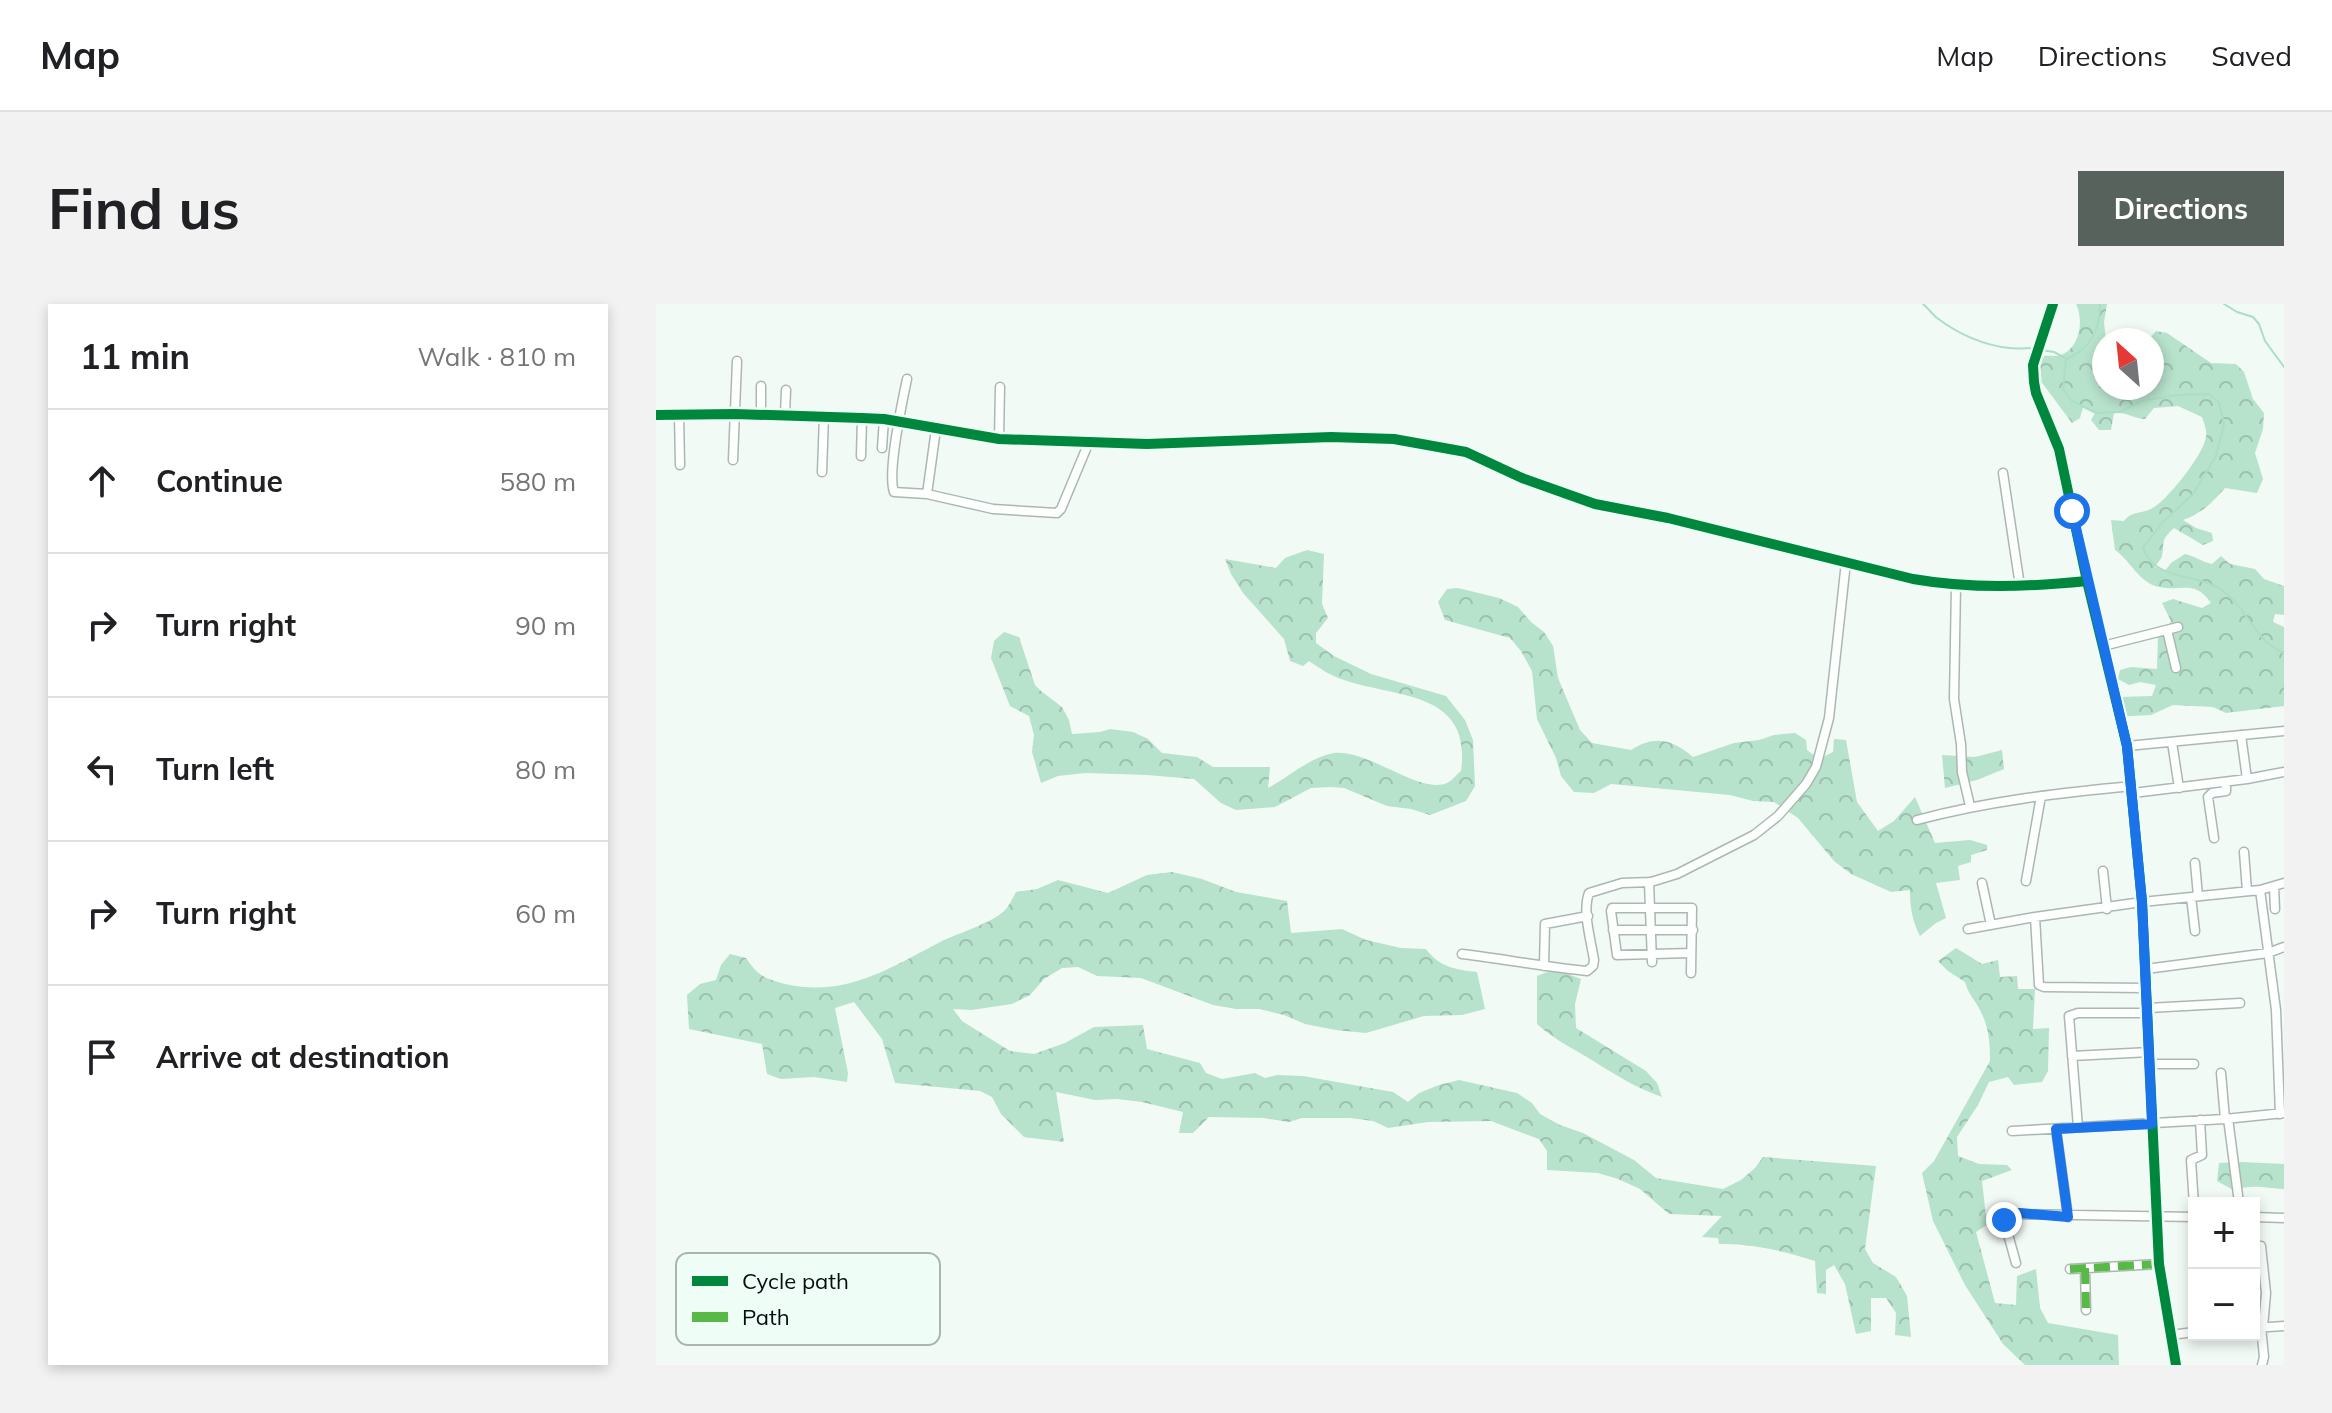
<!DOCTYPE html>
<meta charset="utf-8">
<style>
body{margin:0;font-family:Mulish,sans-serif;background:#f2f2f2;color:#202124}
.controls{position:absolute;right:24px;bottom:24px;display:grid;overflow:hidden;border-radius:0px;box-shadow:0 4px 12px #0003}
.controls button{width:72px;height:72px;display:grid;place-items:center;padding:0;border:0;border-bottom:2px solid #e0e0e0;background:#fff;color:#202124;font:40px sans-serif}
.compass{position:absolute;left:1436px;top:24px;width:72px;height:72px;border-radius:50%;background:#fff;box-shadow:0 4px 12px #0003;rotate:333deg}
.stop{position:absolute;width:24px;height:24px;margin:-18px;border:6px solid #1a73e8;border-radius:50%;background:#fff}
.stop.end{background:#1a73e8;border-color:#fff;box-shadow:0 2px 8px #0008}
.list{margin:0;padding:0;list-style:none}
h2{display:flex;justify-content:space-between;align-items:center;height:104px;margin:0;padding:0 32px;font-size:34px}
h2 small{font-size:26px;font-weight:400;color:#757577}
.list li{display:grid;grid-template-columns:52px 1fr auto;gap:24px;align-items:center;box-sizing:border-box;height:144px;padding:0 32px;border-top:2px solid #e0e0e0}
.list b{display:block;font-size:30px;white-space:nowrap}
.list em{font-size:26px;font-style:normal;color:#757577}
.icon{flex:none;width:44px;height:44px;fill:none;stroke:currentColor;stroke-width:2;stroke-linecap:round;stroke-linejoin:round}
.map{position:relative;flex:none;width:1628px;height:1061px;overflow:hidden;border-radius:0px}
header{display:flex;align-items:center;gap:48px;box-sizing:border-box;height:112px;padding:0 40px;background:#fff;border-bottom:2px solid #e0e0e0}
header strong{font-size:38px}
nav{display:flex;gap:44px;margin-inline-start:auto;font-size:28px}
.intro{display:flex;align-items:center;justify-content:space-between;box-sizing:border-box;height:192px;padding:0 48px}
h1{margin:0;font-size:56px}
.button{padding:20px 36px;border-radius:0px;background:#57625c;color:#fff;font-size:28px;font-weight:700}
main{display:flex;gap:48px;padding:0 48px}
aside{flex:1;background:#fff;border-radius:0px;box-shadow:0 4px 12px #0003}
.map>svg:first-child{display:block}
</style>
<header>
<strong>Map</strong>
<nav><a>Map</a><a>Directions</a><a>Saved</a></nav>
</header>
<div class="intro"><h1>Find us</h1><a class="button">Directions</a></div>
<main>
<aside>
<h2>11 min<small>Walk · 810 m</small></h2>
<ul class="list">
<li><svg class="icon" aria-label="ahead" viewBox="0 0 24 24"><path d="M12 20V5M6 11l6-6 6 6"/></svg><div><b>Continue</b></div><em>580 m</em></li>
<li><svg class="icon" aria-label="right" viewBox="0 0 24 24"><path d="M7 20v-9h11M14 6l5 5-5 5"/></svg><div><b>Turn right</b></div><em>90 m</em></li>
<li><svg class="icon" aria-label="left" viewBox="0 0 24 24"><path d="M17 20v-9H6M10 6l-5 5 5 5"/></svg><div><b>Turn left</b></div><em>80 m</em></li>
<li><svg class="icon" aria-label="right" viewBox="0 0 24 24"><path d="M7 20v-9h11M14 6l5 5-5 5"/></svg><div><b>Turn right</b></div><em>60 m</em></li>
<li><svg class="icon" aria-label="arrive" viewBox="0 0 24 24"><path d="M6 21V4h12l-3 4 3 4H6"/></svg><div><b>Arrive at destination</b></div></li>
</ul>
</aside>
<div class="map">
<svg width="1628" height="1061" viewBox="0 0 1628 1061">
<defs>
<pattern id="forest-crowns" width="20" height="18" patternUnits="userSpaceOnUse" patternTransform="scale(2)"><rect width="20" height="18" fill="#b7e2cc"/><path d="M2 6a3 3 0 1 1 6 0M12 15a3 3 0 1 1 6 0" fill="none" stroke="#9cc1ae"/></pattern>
</defs>
<rect width="100%" height="100%" fill="#f2faf5"/>
<path fill="url(#forest-crowns)" d="M1420,0h31l-3,18 2,18h-2v48h48v-48h-4l8,-9 11,2 44,30 25,1 8,8 9,27 11,14 -1,16 -8,24 8,26 -6,14 -32,-5c-12,14 -24,26 -42,32l13,8 16,5 1,8 -10,4 -29,-17c-14,13 -9,13 -12,28 -1,4 -5,7 -7,11l10,4 6,-8 14,-9c10,2 17,8 27,10l9,-8 9,8 25,5 9,10 20,7v29l-9,-1 -2,8 11,5v79l-58,7 -13,-6 -40,-2 -22,10 -36,2 -1,-8 6,-12 32,-1 4,-11 -16,-3 -11,3 -11,-6 2,-9 11,-3 26,2 1,-33 8,-5 5,-10 -9,-18 11,-4 29,9 9,-5c-17,-24 -29,-11 -52,-16 -20,-4 -28,-26 -44,-37l-4,-30 13,1c8,-10 16,-7 27,-12 16,-8 49,-51 54,-68 3,-9 0,-15 -3,-24l-24,-11 -24,2 -9,11c-11,0 -20,-8 -31,-6l-3,17h-12l-8,-10 4,-7 -12,-6 -3,11 -8,5 -38,-51 8,-16c6,-1 14,1 19,-1 19,-7 23,-35 15,-51z
M651,246l17,4 -2,50 6,14 -12,15v10l18,13 37,18 75,22 19,24 8,20 2,46 -9,15 -36,14 -19,-6 -24,-3 -43,-18 -13,-1 -20,1 -36,19 -39,3 -15,-7 -27,-24 -47,-4 -61,-2 -28,3 -17,7 -9,-31 2,-17 -5,-19 -19,-10 -19,-48 3,-17 10,-9 15,5 16,48 6,6 21,16 7,13 3,14 28,-2 10,-3 23,3 15,7 14,14 35,4 16,10h57l-2,21c21,-11 42,-31 66,-35 32,-5 86,42 113,30 5,-2 10,-9 14,-12 11,-79 -61,-73 -114,-90 -14,-4 -25,-11 -38,-20l-6,5 -13,-5 -6,-22 -41,-46 -12,-19 -6,-15 51,9 9,-10z
M802,284l41,10 19,9 13,15 13,10 9,14 5,32 22,52 12,13 39,7c23,-15 41,-11 62,7l41,-14 25,-3 15,-5 21,-2 11,7 1,10 12,9 14,-7 1,-13 12,1 11,62 21,29 16,-10 21,-24 20,46 35,-3 17,5v5l-16,5v7l-13,4 2,14 -24,3 10,35 -10,5 -16,13c-8,-16 -10,-29 -10,-46l-19,2 -40,-18 -17,-13 -36,-43 -24,-16 -21,-1 -23,-6 -119,-11 -17,9 -20,-1 -13,-16 -5,-18 -19,-39 -5,-48 -11,-20 -11,-13 -65,-18 -7,-18 9,-13z
M1346,446l2,19 -27,11 -32,8 -3,-33 33,2z
M516,568l30,7 34,13 51,9 4,32 51,-4 24,11 35,8 25,1c13,18 31,21 51,23l8,37 -23,6 -38,1 -58,17 -30,-3 -31,-6 -21,-9 -25,-6h-23l-23,-4 -72,-27 -44,-2 -19,-9 -16,1 -18,11 -14,16 -18,9 -41,6 -18,-1 9,12 48,30 24,3 31,-11 29,-16 49,-2 4,24 53,14 6,10 16,6 33,-6 10,5 12,-3 26,1 90,16 15,10 11,-9 20,-8 20,-5 58,13 15,10 8,11 20,11 23,8 51,27 22,18 67,11 18,-9 14,-12 8,-11 113,9 -11,83 8,14 23,14 11,19 4,41 -16,-2 1,-22 -10,-15h-15v33l-15,3 -11,-50 -11,-19 -8,5v24l-9,-1 -2,-32c-31,-10 -64,-18 -96,-17l-1,-6 -16,-1 20,-21 -53,-2 -29,-25 -22,-10 -20,-6 -51,-3v-19l-8,-12 -48,-18 -63,1 -40,6 -15,-7 -23,-3h-48l-13,4 -26,-4 -54,-1 -16,16h-14l4,-21 -41,-10 -25,-3 -22,1 -39,-8 8,50 -40,-5 -23,-23 -9,-17 -12,-6 -85,-8 -13,-44 -28,-37 -19,6 13,65 -1,9 -33,-5 -33,2 -14,-5 -5,-30 -73,-15 -2,-34 13,-11 16,-4 5,-15 9,-11 16,4c12,18 18,20 39,26 60,14 105,-16 157,-43 17,-8 47,-17 61,-29 6,-5 9,-13 13,-20l21,-3 21,-9 50,13 39,-18z
M1300,644l26,16 16,-4 2,17 17,-1 1,13h17l-2,40 16,-1 -1,43 -6,11 -28,3 -6,-8 -19,5 -11,23 -21,32 1,19 21,8 28,1 5,5 -30,11 5,44 -11,7 19,71 21,2 1,-29 19,-7 4,39 8,15 70,12 1,30h-94l-22,-21 -38,-59 -32,-64 -11,-48 12,-12 56,-100c0,-18 -1,-34 -10,-51 -5,-10 -12,-16 -15,-28l-17,-11 -10,-10z
M899,665l26,10 -6,25 1,24 70,43 11,12 5,14c-25,-9 -45,-21 -67,-35 -21,-13 -40,-22 -58,-38v-48z
M1586,858l42,2v25c-20,-1 -31,-5 -51,1l-16,-9 2,-18z"/>
<g fill="none" stroke-linecap="round" stroke-linejoin="round">
<path stroke="#abdfc5" stroke-width="2" d="M1267,0c5,4 9,10 14,14 20,15 46,27 72,30 8,1 17,0 26,0
M1568,0l13,8 16,5 6,7 6,17 19,26
M1385,46l13,2 11,6
M1410,55l-3,30 9,12 24,12 24,-1 22,-11 35,-6 32,-1 10,8 5,22 -8,32 -23,38 -31,29 -19,25c11,34 55,24 80,43 24,17 33,52 61,62
M1411,55c24,-11 33,-29 33,-55"/>
<g stroke="#adb7b1" stroke-width="11">
<path id="minor" d="M1397,0l-20,61 1,17 2,11 23,56 28,132 40,165 15,156 17,362 17,101
M251,75c-5,24 -20,93 -13,113l33,2 66,15 64,4 4,-4 28,-67
M23,110l1,51
M0,111l79,-1 127,4 22,1 115,20 90,3 58,2 184,-7 63,2 72,13 56,26 73,26 73,14 245,61c58,10 115,8 174,2
M105,111v-29
M129,111l1,-25
M343,135l1,-52
M226,144l2,-29
M205,152l1,-38
M77,156l4,-99
M166,168l2,-56
M1347,169l17,113
M271,190l9,-65
M1300,281l-2,114 7,45 1,28 8,34
M1511,326l9,38
M1447,342l75,-19
M1585,431l6,44
M1516,438l7,46
M1471,442l157,-15
M1477,489l114,-14 37,-7
M1261,516c71,-19 142,-27 215,-34
M1558,534l-6,-41 4,-4 14,-2v-9
M1588,548l3,39
M1539,559l3,33
M1447,567l4,38
M1370,577l15,-85
M993,578l3,80
M1326,579l9,42
M1618,583l1,22
M1604,586l16,120 4,104
M1535,593l4,34
M1379,613l4,68 5,2 103,1
M1312,625l67,-12 107,-15 118,-12 24,-7
M957,626h80
M1034,649l-73,2 -6,-44 1,-3h80l-1,65
M806,650c42,5 83,13 125,17l6,-5 1,-6c-3,-20 -12,-48 -5,-67l33,-10 29,-1 26,-8 77,-39 24,-19 28,-32 10,-17 13,-49 17,-156
M888,662l1,-42 43,-8
M1490,665l122,-16 16,-6
M1492,704l92,-5
M1416,752l78,-4
M1494,760h44
M1565,769l4,46
M1572,814l11,85
M1422,823l-9,-111 9,-3h71
M1400,825l12,88
M1356,827l213,-12 59,-6
M1538,901l-3,-45 11,-5 -2,-35
M1598,913l30,1
M1605,942l5,47 -3,34
M1360,959l-12,-43 1,-4 4,-2 185,3
M1429,964l1,42
M1414,965l89,-5
M1605,1023l3,30 -2,8
M1598,1024l30,-2
M1515,1031l23,-3"/>
</g>
<use href="#minor" stroke="#fdfefe" stroke-width="8"/>
<path stroke="#58b947" stroke-width="8" stroke-dasharray="16 8" stroke-linecap="butt" d="M1429,964l1,42
M1414,965l89,-5"/>
<g stroke="#eefdf5" stroke-width="15">
<path id="cycleway" d="M1397,0l-20,61 1,17 2,11 23,56 28,132 40,165 15,156 17,362 17,101
M0,111l79,-1 127,4 22,1 115,20 90,3 58,2 184,-7 63,2 72,13 56,26 73,26 73,14 245,61c58,10 115,8 174,2"/>
</g>
<use href="#cycleway" stroke="#00873e" stroke-width="10"/>
</g>
<g fill="none" stroke-linecap="round" stroke-linejoin="round">
<path stroke="#1a73e8" stroke-width="10" d="M1348,916l1,-4 15,-3 48,4 -12,-88 96,-5 -10,-222 -15,-156 -55,-235"/>
</g>
<rect x="20" y="949" width="264" height="92" rx="12" fill="#eefdf5" stroke="#a8b6ae" stroke-width="2"/>
<rect x="36" y="972" width="36" height="10" fill="#00873e"/>
<rect x="36" y="1008" width="36" height="10" fill="#58b947"/>
<g font-size="22" fill="#031009">
<text x="86" y="985">Cycle path</text>
<text x="86" y="1021">Path</text>
</g>
</svg>
<div class="controls">
<button>+</button>
<button>−</button>
</div>
<svg class="compass" viewBox="-18 -18 36 36"><path d="M0-13l5 13h-10z" fill="#e53935"/><path d="M0 13l5-13h-10z" fill="#757577"/></svg>
<div class="stop" style="left:1416px;top:207px"></div>
<div class="stop end" style="left:1348px;top:916px"></div>
</div>
</main>
